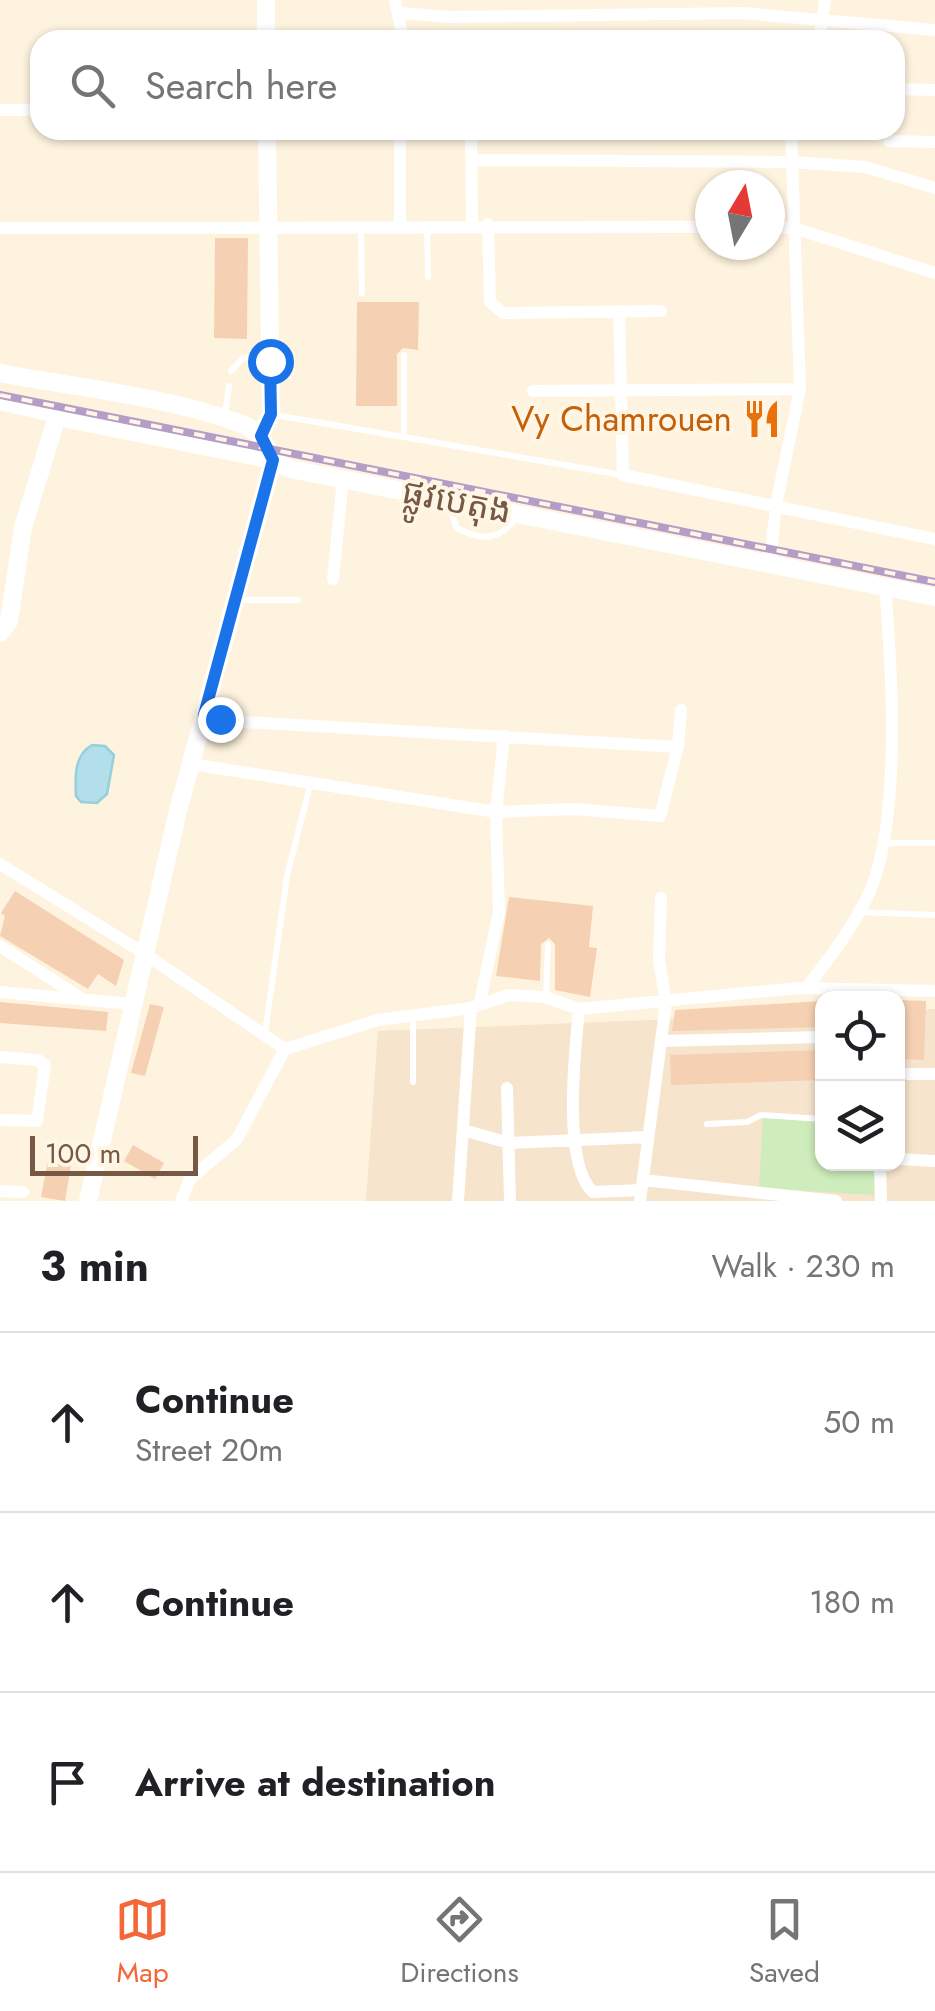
<!DOCTYPE html>
<meta charset="utf-8">
<style>
body{margin:0;font-family:Jost,"Noto Sans Khmer",sans-serif;background:#f2f2f2;color:#202124}
.controls{position:absolute;right:30px;bottom:30px;display:grid;overflow:hidden;border-radius:20px;box-shadow:0 2px 8px #0004}
.controls button{width:90px;height:90px;display:grid;place-items:center;padding:0;border:0;border-bottom:2px solid #e0e0e0;background:#fff;color:#202124;font:50px sans-serif}
.compass{position:absolute;left:695px;top:170px;width:90px;height:90px;border-radius:50%;background:#fff;box-shadow:0 2px 8px #0004;rotate:10deg}
.scale{position:absolute;left:30px;bottom:25px;width:168px;box-sizing:border-box;padding-left:10px;border:5px solid #765844;border-top:0;font-size:28px;line-height:35px;white-space:nowrap;color:#765844;-webkit-text-stroke:8px #fff6e6;paint-order:stroke}
.stop{position:absolute;width:30px;height:30px;margin:-22px;border:8px solid #1a73e8;border-radius:50%;background:#fff}
.stop.end{background:#1a73e8;border-color:#fff;box-shadow:0 2px 10px #0008}
.list{margin:0;padding:0;list-style:none}
h2{display:flex;justify-content:space-between;align-items:center;height:130px;margin:0;padding:0 40px;font-size:42px}
h2 small{font-size:32px;font-weight:400;color:#757577}
.list li{display:grid;grid-template-columns:65px 1fr auto;gap:30px;align-items:center;box-sizing:border-box;height:180px;padding:0 40px;border-top:2px solid #e0e0e0}
.list b{display:block;font-size:38px;white-space:nowrap}
.list p{margin:0;font-size:32px;white-space:nowrap;color:#757577}
.list em{font-size:32px;font-style:normal;color:#757577}
.icon{flex:none;width:55px;height:55px;fill:none;stroke:currentColor;stroke-width:2;stroke-linecap:round;stroke-linejoin:round}
.map{position:relative;flex:none;width:935px;height:1201px;overflow:hidden}
.search{position:absolute;background:#fff;box-shadow:0 2px 8px #0004;left:30px;right:30px;top:30px;height:110px;display:flex;align-items:center;gap:25px;box-sizing:border-box;padding:0 35px;border-radius:30px;color:#757577;font-size:38px}
.sheet{height:670px;background:#fff}
nav{display:flex;justify-content:space-around;align-items:center;box-sizing:border-box;height:140px;border-top:2px solid #e0e0e0;background:#fff;font-size:28px;color:#757577}
nav a{display:grid;justify-items:center;gap:5px}
nav .on{color:#f46738}
.map>svg:first-child{display:block}
</style>
<div class="map">
<svg width="935" height="1201" viewBox="0 0 935 1201">
<rect width="100%" height="100%" fill="#fef3de"/>
<path fill="#f6e4cc" d="M935,1009v192h-569l12,-170 444,-18v151h76v-154z"/>
<path fill="#ceecbc" d="M763,1117l59,4v43h54l-2,31 -115,-7z"/>
<path fill="#b2dfe9" stroke="#97cfdb" stroke-width="2.5" d="M92,745l13,1 9,9 -7,39 -10,9 -16,-1 -5,-6c-1,-19 -2,-41 16,-51z"/>
<path fill="#f6d0b3" d="M215,238h33l-1,101 -33,-1z
M357,302h62l-1,48 -15,-2 -6,6v52h-41z
M15,891l109,69 -8,26 -18,-12 -10,15 -88,-53 5,-20 -4,-3z
M509,897l84,9 -4,41 8,1 -7,49 -35,-7v-46l-6,-6 -8,6 -1,37 -44,-5z
M898,1000l28,1 -2,59 -26,-1z
M822,1001v26l-150,4 3,-21z
M0,1002l108,10 -2,19 -106,-8z
M150,1004l14,3 -19,69 -14,-3z
M822,1050v30l-151,5 -1,-30z
M133,1145l31,18 -9,16 -31,-18z
M49,1155l23,4 -7,42 -24,-4z"/>
<g fill="none" stroke-linecap="round" stroke-linejoin="round">
<path stroke="#fff" stroke-width="6" d="M427,227l1,50
M361,229l1,64
M231,371l13,-14 25,3
M225,414l4,-28
M275,415l129,22v-82
M404,437l218,38
M448,505l9,23c27,14 43,12 61,-12
M236,600h62
M883,843h52
M858,912l77,3
M546,996l2,-51
M413,1017v65
M265,1033l22,-157 23,-91
M707,1124l40,-2 14,-7 61,4"/>
<path stroke="#fff" stroke-width="12" d="M395,0l8,40
M401,13l49,4 293,-4 192,17
M819,40l6,-40
M895,89l40,1
M0,110h40
M400,130v97
M471,130l1,94
M889,141l46,1
M472,160l319,2 74,5 70,21
M488,224l2,78 13,11 158,-2
M0,228l710,-1
M770,228h24l141,45
M619,311l4,164 312,64
M533,391l267,-2
M0,404l57,13
M770,563l6,-58 24,-116 -9,-259
M333,579l10,-100
M204,715l40,7 434,25
M191,764l305,48 77,-3 87,7 18,-69 3,-37
M0,864l145,90 140,95
M0,946l81,52
M806,988c25,-31 56,-72 69,-110 25,-77 17,-210 10,-291
M0,992l133,12
M480,1002l19,-90 -3,-100 8,-76
M579,1009c-4,41 -17,155 14,183l48,-2
M662,1041l160,-4
M0,1057l38,3 7,5 -8,56 -37,-1
M898,1074h37
M507,1088l3,113
M463,1130l46,13 139,-6
M898,1159l37,2
M880,1164l1,37
M643,1180l193,21
M0,1191l23,1
M181,1201l9,-22 47,-40 48,-90 93,-29 93,-12 38,-13 36,2 34,12 220,-21 136,3
M458,1201l13,-193
M640,1201l26,-198 -7,-43 2,-62"/>
<path stroke="#fff" stroke-width="18" d="M266,0v40
M0,373c80,15 165,23 242,51 25,9 24,37 49,45l644,128
M261,435l10,-21 -4,-284
M0,633l9,-12 14,-94 34,-110 216,43 -95,351 -90,390"/>
<g stroke="#b59dc7" stroke-width="8">
<path id="rail" d="M0,395l935,187"/>
</g>
<use href="#rail" stroke="#fff6e6" stroke-width="4" stroke-dasharray="11" stroke-linecap="butt"/>
</g>
<g fill="none" stroke-linecap="round" stroke-linejoin="round">
<path stroke="#1a73e8" stroke-width="12" d="M220,719l-16,-4 69,-255 -12,-24 10,-22 -1,-53"/>
</g>
<defs>
<g id="restaurant-bare" transform="scale(3)"><path d="M-5-6h1v4h1v-4h1v4h1v-4h1v5L-1.5 .5V6h-2V.5L-5-1ZM5-6V6H3V1.5H1.5Q1.5-4 5-6Z" fill="#e8710a" stroke="#fff6e6" stroke-width="2.5" paint-order="stroke"/></g>
</defs>
<g fill-rule="evenodd">
<use href="#restaurant-bare" x="762" y="419"/>
</g>
<g text-anchor="middle" dominant-baseline="central" stroke-width="8" stroke-linejoin="round" paint-order="stroke">
<g font-size="35" fill="#c56008" stroke="#fff6e6" text-anchor="end">
<text x="732" y="419">Vy Chamrouen</text>
</g>
<g font-size="35" fill="#765844" stroke="#fff6e6">
<text transform="translate(457 501) rotate(11)">ផ្លូវបេតុង</text>
</g>
</g>
</svg>
<div class="controls">
<button><svg class="icon" aria-label="locate" viewBox="0 0 24 24"><circle cx="12" cy="12" r="6"/><path d="M12 2v4M12 18v4M2 12h4M18 12h4"/></svg></button>
<button><svg class="icon" aria-label="layers" viewBox="0 0 24 24"><path d="M12 4l9 5-9 5-9-5zM3 14l9 5 9-5"/></svg></button>
</div>
<svg class="compass" viewBox="-18 -18 36 36"><path d="M0-13l5 13h-10z" fill="#e53935"/><path d="M0 13l5-13h-10z" fill="#757577"/></svg>
<div class="scale">100 m</div>
<div class="stop" style="left:270px;top:361px"></div>
<div class="stop end" style="left:220px;top:719px"></div>
<div class="search"><svg class="icon" aria-label="search" viewBox="0 0 24 24"><circle cx="10" cy="10" r="6"/><path d="M15 15l6 6"/></svg>Search here</div>
</div>
<section class="sheet">
<h2>3 min<small>Walk · 230 m</small></h2>
<ul class="list">
<li><svg class="icon" aria-label="ahead" viewBox="0 0 24 24"><path d="M12 20V5M6 11l6-6 6 6"/></svg><div><b>Continue</b><p>Street 20m</p></div><em>50 m</em></li>
<li><svg class="icon" aria-label="ahead" viewBox="0 0 24 24"><path d="M12 20V5M6 11l6-6 6 6"/></svg><div><b>Continue</b></div><em>180 m</em></li>
<li><svg class="icon" aria-label="arrive" viewBox="0 0 24 24"><path d="M6 21V4h12l-3 4 3 4H6"/></svg><div><b>Arrive at destination</b></div></li>
</ul>
</section>
<nav>
<a class="on"><svg class="icon" aria-label="map" viewBox="0 0 24 24"><path d="M3 6l6-2 6 2 6-2v14l-6 2-6-2-6 2zM9 4v14M15 6v14"/></svg>Map</a>
<a><svg class="icon" aria-label="directions" viewBox="0 0 24 24"><path d="M12 3l9 9-9 9-9-9zM9 14v-3h6M13 9l2 2-2 2"/></svg>Directions</a>
<a><svg class="icon" aria-label="saved" viewBox="0 0 24 24"><path d="M7 4h10v16l-5-4-5 4z"/></svg>Saved</a>
</nav>
